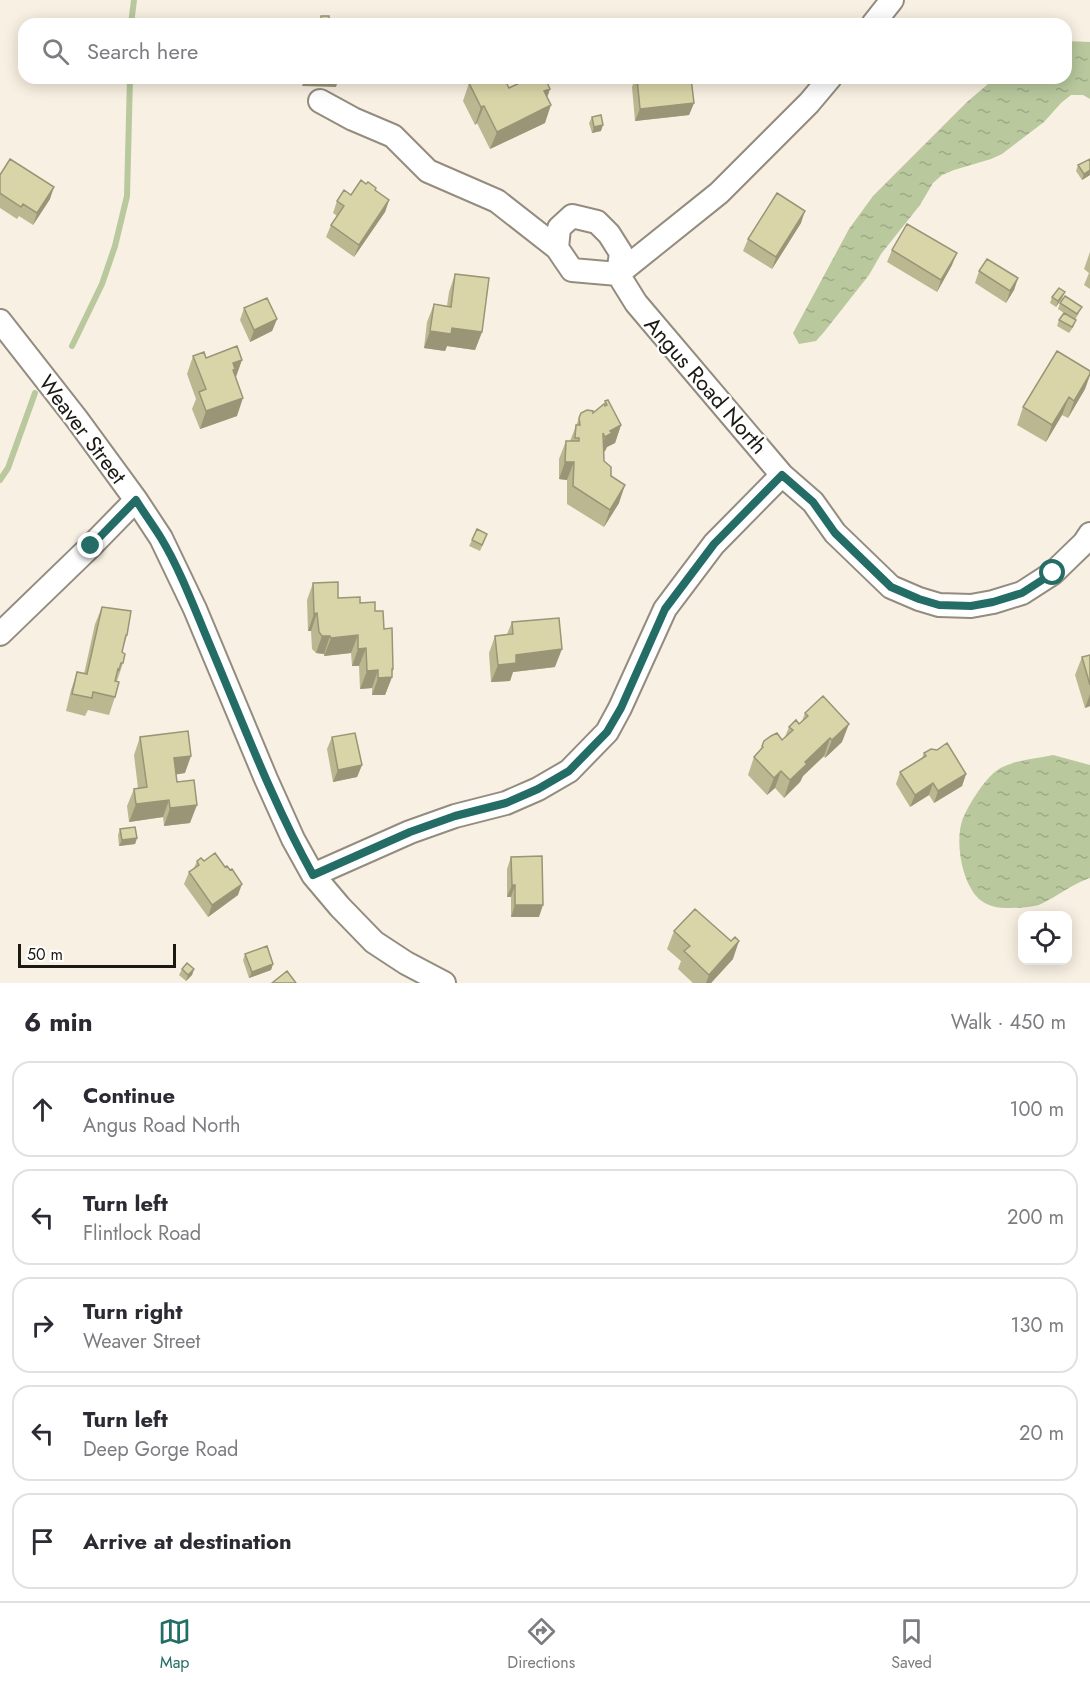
<!DOCTYPE html>
<meta charset="utf-8">
<style>
body{margin:0;font-family:Jost,sans-serif;background:#f7f7f7;color:#2b2b33}
.controls{position:absolute;right:18px;bottom:18px;display:grid;overflow:hidden;border-radius:12px;box-shadow:0 3px 15px #0003}
.controls button{width:54px;height:54px;display:grid;place-items:center;padding:0;border:0;border-bottom:2px solid #e1e1e2;background:#fff;color:#2b2b33;font:30px sans-serif}
.scale{position:absolute;left:18px;bottom:15px;width:158px;box-sizing:border-box;padding-left:6px;border:3px solid #1c1914;border-top:0;font-size:16px;line-height:21px;white-space:nowrap;color:#1c1914;-webkit-text-stroke:4px #fff;paint-order:stroke}
.stop{position:absolute;width:18px;height:18px;margin:-14px;border:4px solid #246d66;border-radius:50%;background:#fff}
.stop.end{background:#246d66;border-color:#fff;box-shadow:0 2px 6px #0008}
.list{margin:0;padding:0;list-style:none}
h2{display:flex;justify-content:space-between;align-items:center;height:78px;margin:0;padding:0 24px;font-size:26px}
h2 small{font-size:20px;font-weight:400;color:#7c7c81}
.list li{display:grid;grid-template-columns:39px 1fr auto;gap:18px;align-items:center;box-sizing:border-box;height:96px;margin:0 12px 12px;padding:0 12px;border:2px solid #e1e1e2;border-radius:18px}
.list b{display:block;font-size:22px;white-space:nowrap}
.list p{margin:0;font-size:20px;white-space:nowrap;color:#7c7c81}
.list em{font-size:20px;font-style:normal;color:#7c7c81}
.icon{flex:none;width:33px;height:33px;fill:none;stroke:currentColor;stroke-width:2;stroke-linecap:round;stroke-linejoin:round}
.map{position:relative;flex:none;width:1090px;height:983px;overflow:hidden}
.search{position:absolute;background:#fff;box-shadow:0 3px 15px #0003;left:18px;right:18px;top:18px;height:66px;display:flex;align-items:center;gap:15px;box-sizing:border-box;padding:0 21px;border-radius:18px;color:#7c7c81;font-size:22px}
.sheet{height:618px;background:#fff}
nav{display:flex;justify-content:space-around;align-items:center;box-sizing:border-box;height:84px;border-top:2px solid #e1e1e2;background:#fff;font-size:16px;color:#7c7c81}
nav a{display:grid;justify-items:center;gap:3px}
nav .on{color:#246d66}
.map>svg:first-child{display:block}
</style>
<div class="map">
<svg width="1090" height="983" viewBox="0 0 1090 983">
<defs>
<pattern id="water-ripples" width="26" height="14" patternUnits="userSpaceOnUse" patternTransform="scale(1.5)"><rect width="26" height="14" fill="#b9c89d"/><path d="M2 4q2-2 4 0t4 0M15 11q2-2 4 0t4 0" fill="none" stroke="#9eab86"/></pattern>
</defs>
<rect width="100%" height="100%" fill="#f8f0e2"/>
<path fill="url(#water-ripples)" d="M1066,41l24,1v57l-7,-4h-12l-10,8 -17,19 -42,32 -11,5 -37,11 -12,5 -9,8 -13,22 -39,49 -12,21 -45,57 -8,9 -17,3 -6,-11 56,-104 24,-33 94,-94 28,-24h71z
M1053,755l37,10v113c-18,6 -32,18 -49,26 -9,4 -26,4 -36,4 -9,0 -19,-3 -26,-9 -17,-16 -24,-56 -17,-78 5,-14 22,-41 34,-50 15,-11 39,-12 57,-16z"/>
<g fill="none" stroke-linecap="round" stroke-linejoin="round">
<path stroke="#b9c89d" stroke-width="6" d="M131,24l3,-24
M72,346l30,-62 13,-38 12,-50 3,-118
M0,480l8,-12 27,-75"/>
<g stroke="#938c7f" stroke-width="26">
<path id="minor" d="M873,24l19,-24
M320,101l33,18 40,17 35,35 69,30 60,47
M618,274l-46,-4 -15,-22 2,-20 13,-12 25,6 12,12 12,19 -3,21 18,29 146,172 31,27 22,31 56,54 28,12 20,6 32,1 22,-4 29,-9 31,-20 31,-30 6,-9
M618,274l101,-81 90,-90 21,-25
M0,321l76,97 60,82 25,38 34,71 71,170 27,60 20,36 27,32 34,35 32,21 38,20
M0,634l91,-88 45,-46
M313,875l97,-43 45,-16 51,-13 32,-14 31,-18 38,-39 13,-24 45,-99 49,-65 68,-69"/>
</g>
<use href="#minor" stroke="#fff" stroke-width="22"/>
</g>
<path fill="#bbb790" d="M635,78h56l3,25 -5,12 -54,6 -3,-34z
M469,83l40,5 41,1 -3,8 -2,26 -55,26 -13,-26 -2,2 -12,-24z
M592,117l9,14 -9,2 -3,-10z
M1090,159v16l-8,5 -6,-9 2,-6z
M0,175l50,24 -17,26 -14,-9 -2,3 -17,-11z
M366,184l23,16 -4,12 -31,45 -28,-20 5,-12 6,-9 -4,-3 4,-12 14,-6z
M801,223l-29,46 -29,-18 5,-12z
M892,250l60,15 -15,27 -50,-30z
M1090,252v37l-6,-4 5,-12 -5,-4z
M979,271l39,7 -4,12 -8,13 -31,-20z
M455,274l27,58 -7,18 -28,-4 -2,5 -21,-3 3,-26 7,-18 13,2 2,-14z
M1052,297l10,1 -6,9 -6,-4z
M1060,303l19,10 -4,7 -1,6 -5,7 -12,-7 2,-6 5,-7 -6,-4z
M244,308l33,11 -5,12 -22,11 -10,-22z
M193,356l13,2 30,19 1,39 -37,13 -8,-20 4,-10 -9,-25z
M1090,371v5l-5,13 -17,29 -6,-3 -16,27 -29,-17 6,-18z
M605,401l16,24 -6,18 -8,4 -2,4 -2,1 1,9 7,15 8,27 -15,24 -37,-23v-24l-8,-1v-20l7,-18h4l11,-28h12l11,-9z
M472,540h13l-5,11 -11,-5z
M313,583l25,15 22,5 15,8 9,18 9,40 -1,4v4l-7,18h-13v-7l-12,1 -1,-23h-7l-1,-13 -27,3v-2l-8,-1 -4,-4 -1,-18h-3l-1,-31z
M102,607l25,28 -5,17 1,11 -6,18 -2,16 -6,18 -21,-5 -3,6 -19,-5 5,-21 6,-18 7,2 11,-50z
M512,622l43,45 -42,5 -3,9 -19,1 -2,-29 6,-17 12,-2z
M1090,655v51l-5,2 -10,-33 7,-18z
M805,713l37,29 -17,16 -1,-2 -21,20 -3,6 -16,16 -9,-10 -8,7 -19,-20 6,-18 6,-7 2,-4 20,-6 3,-3 4,-10 10,-3 3,-3z
M140,737l45,36 -9,1 1,8 13,41 -26,3 -1,-9 -34,5 -2,-16 7,-17 4,-1 -4,-33z
M332,737l30,28 -5,12 -24,5 -6,-33z
M924,753l42,21 -4,12 -28,17 -5,-8 -19,12 -14,-23 4,-12 22,-14z
M120,829l17,9 -2,6 -16,2 -1,-11z
M511,857l28,60h-28v-20h-4v-28z
M197,861l41,34 -30,22 -24,-33 5,-12 5,-4z
M674,931l59,28 -22,24h-18l-15,-14 3,-8 -14,-12z
M245,954l28,10 -2,6 -22,8 -6,-18z
M182,969h12l-2,6 -6,6 -7,-6z"/>
<path fill="#999576" d="M305,78h34l-3,9 -34,-1z
M550,89l-6,17v-15z
M694,103l-5,12 -54,6 5,-12z
M551,105l-6,18 -55,26 7,-17z
M484,106l-7,17 -2,2 6,-18z
M603,125l-2,6 -9,2 2,-6z
M1090,170v5l-8,5 2,-6z
M54,187l-4,12 -17,26 4,-12z
M389,200l-4,12 -31,45 5,-12z
M805,211l-4,12 -29,46 4,-12z
M957,253l-5,12 -15,27 4,-12z
M1018,278l-4,12 -8,13 4,-12z
M1065,292l-3,6 -6,9 2,-6z
M277,319l-5,12 -22,11 4,-12z
M452,328l30,4 -7,18 -28,-4 -2,5 -21,-3 6,-17z
M242,360l-6,17 -4,2 1,-16z
M1090,374l-5,15 -17,29 6,-17z
M1069,397l-7,18 -16,27 6,-17z
M243,398l-6,18 -37,13 6,-18z
M621,425l-6,18 -8,4 -2,4 -6,3 6,-17 5,-6z
M565,462h9l-7,18 -8,-1z
M625,485l-6,18 -15,24 6,-17z
M317,613l-6,18h-3l6,-17z
M358,635l-7,18 -27,3 7,-18z
M322,636h8l-6,18 -8,-1z
M366,648l-7,18h-7l6,-17z
M562,649l-7,18 -42,5 -3,9 -19,1 7,-17 18,-10z
M392,669h1l-3,8h2l-7,18h-13l6,-17z
M378,670l-6,18 -12,1 7,-18z
M1090,694v12l-5,2z
M849,724l-7,18 -17,16 7,-18z
M830,738l-6,18 -21,20 -3,6 -16,16 6,-18 15,-18z
M191,756l-6,17 -18,3 7,-18z
M362,765l-5,12 -24,5 5,-12z
M781,771l-6,17 -8,7 7,-17z
M966,774l-4,12 -28,17 4,-12z
M933,783l-4,12 -19,12 5,-12z
M169,800l-6,17 -34,5 7,-18z
M197,805l-7,18 -26,3 6,-18z
M137,838l-2,6 -16,2 3,-6z
M242,884l-4,11 -30,22 4,-12z
M512,885h3l-4,12h-4z
M515,905h28l-4,12h-28z
M739,941l-6,18 -22,24h-5l3,-8z
M273,964l-2,6 -22,8 3,-6z
M194,969l-2,6 -6,6 2,-6z"/>
<path fill="#dad5a8" stroke="#999576" stroke-width="1.5" d="M321,16h8v5l-8,-1z
M308,20l34,1v3h-34z
M479,78h25l5,10 21,-10h15l5,11 -6,2 7,14 -54,27 -13,-26 -3,1 -12,-24z
M637,78h54l3,25 -54,6z
M601,115l2,10 -9,2 -2,-10z
M10,159l44,28 -17,26 -14,-9 -2,3 -21,-14v-18z
M1090,159v11l-6,4 -6,-9z
M361,180l5,4 2,-2 8,6 -1,2 14,10 -30,45 -28,-20 13,-19 -7,-5 7,-11 7,5z
M777,193l28,18 -29,46 -28,-18z
M907,224l50,29 -16,27 -49,-30z
M987,259l31,19 -8,13 -31,-20z
M455,274l34,4 -7,54 -30,-4 -1,6 -21,-3 4,-27 17,3z
M1059,288l6,4 -7,9 -6,-4z
M1065,296l17,11 -5,7 -17,-11z
M267,298l10,21 -23,11 -10,-22z
M1064,313l12,7 -4,7 -13,-7z
M237,346l5,14 -9,3 2,6 -2,1 10,28 -37,13 -7,-19 7,-3 -13,-33 11,-4 2,6z
M1057,351l33,20v3l-16,27 -5,-4 -17,28 -29,-18z
M608,400l13,25 -11,6 2,2 -7,4 -2,-4 1,28 7,6v9l14,9 -15,25 -37,-24 1,-24h-9l1,-21h13v-3h-4l1,-13h4l-1,-7 2,-5 6,-3 6,1v2l11,-9 1,2 2,-1 -2,-4z
M477,529l10,5 -5,11 -10,-5z
M338,582v16l22,-1v6l15,-1v9h8l1,18 8,-1 1,41h-1v8l-14,1v-8l-11,1 -1,-23 -8,1v-14l-27,3 -1,-2h-8l-3,-4 -2,-19 -3,1 -1,-31z
M102,607l29,4 -4,24h-1l-4,17 3,2 -2,9h-2l-2,7 -1,-1 -3,12 4,1 -4,15 -22,-5 -1,6 -20,-4 5,-22 10,2z
M559,618l3,31 -46,6v8l-18,2 -3,-29 18,-2 -1,-12z
M1090,655v30l-8,-28z
M823,696l26,28 -17,16 -2,-2 -25,24 2,2 -17,16 -9,-9 -7,7 -20,-21 9,-10 -1,-1 2,-5 7,-5 6,-3 5,7 11,-10 -4,-3 7,-7 3,4 9,-8 -3,-3z
M188,731l3,25 -17,2 3,24 17,-2 3,25 -27,3 -1,-8 -33,4 -2,-15 13,-2 -7,-50z
M355,733l7,32 -24,5 -6,-33z
M947,743l19,31 -28,17 -5,-8 -18,12 -15,-23 26,-16 -2,-3 7,-4 6,1z
M135,827l2,11 -15,2 -2,-11z
M215,853l10,14 2,-1 3,4 2,-1 10,15 -30,21 -23,-33 10,-7 -2,-4 4,-3 3,3z
M542,856l1,49h-28v-20h-3l-1,-28z
M695,909l36,32 4,-4 4,4 -30,34 -25,-24 6,-5 -16,-15z
M267,946l6,18 -21,8 -7,-18z
M187,963l7,6 -6,6 -6,-6z
M287,971l9,12h-24z"/>
<g fill="none" stroke-linecap="round" stroke-linejoin="round">
<path stroke="#246d66" stroke-width="8" d="M91,546l45,-46c8,13 17,25 25,38 21,35 35,75 51,112 32,76 61,153 101,225l97,-43 45,-16 51,-13 32,-14 31,-18 38,-39 14,-24 44,-99 49,-65 68,-69 31,27 22,31 56,54 28,12 20,6 32,1 22,-4 29,-9 31,-20"/>
</g>
<g text-anchor="middle" dominant-baseline="central" stroke-width="4.5" stroke-linejoin="round" paint-order="stroke">
<g font-size="22" fill="#1c1914" stroke="#fff">
<text transform="translate(706 385) rotate(49)">Angus Road North</text>
<text transform="translate(83 429) rotate(53)">Weaver Street</text>
</g>
</g>
</svg>
<div class="controls">
<button><svg class="icon" aria-label="locate" viewBox="0 0 24 24"><circle cx="12" cy="12" r="6"/><path d="M12 2v4M12 18v4M2 12h4M18 12h4"/></svg></button>
</div>
<div class="scale">50 m</div>
<div class="stop" style="left:1053px;top:573px"></div>
<div class="stop end" style="left:91px;top:546px"></div>
<div class="search"><svg class="icon" aria-label="search" viewBox="0 0 24 24"><circle cx="10" cy="10" r="6"/><path d="M15 15l6 6"/></svg>Search here</div>
</div>
<section class="sheet">
<h2>6 min<small>Walk · 450 m</small></h2>
<ul class="list">
<li><svg class="icon" aria-label="ahead" viewBox="0 0 24 24"><path d="M12 20V5M6 11l6-6 6 6"/></svg><div><b>Continue</b><p>Angus Road North</p></div><em>100 m</em></li>
<li><svg class="icon" aria-label="left" viewBox="0 0 24 24"><path d="M17 20v-9H6M10 6l-5 5 5 5"/></svg><div><b>Turn left</b><p>Flintlock Road</p></div><em>200 m</em></li>
<li><svg class="icon" aria-label="right" viewBox="0 0 24 24"><path d="M7 20v-9h11M14 6l5 5-5 5"/></svg><div><b>Turn right</b><p>Weaver Street</p></div><em>130 m</em></li>
<li><svg class="icon" aria-label="left" viewBox="0 0 24 24"><path d="M17 20v-9H6M10 6l-5 5 5 5"/></svg><div><b>Turn left</b><p>Deep Gorge Road</p></div><em>20 m</em></li>
<li><svg class="icon" aria-label="arrive" viewBox="0 0 24 24"><path d="M6 21V4h12l-3 4 3 4H6"/></svg><div><b>Arrive at destination</b></div></li>
</ul>
</section>
<nav>
<a class="on"><svg class="icon" aria-label="map" viewBox="0 0 24 24"><path d="M3 6l6-2 6 2 6-2v14l-6 2-6-2-6 2zM9 4v14M15 6v14"/></svg>Map</a>
<a><svg class="icon" aria-label="directions" viewBox="0 0 24 24"><path d="M12 3l9 9-9 9-9-9zM9 14v-3h6M13 9l2 2-2 2"/></svg>Directions</a>
<a><svg class="icon" aria-label="saved" viewBox="0 0 24 24"><path d="M7 4h10v16l-5-4-5 4z"/></svg>Saved</a>
</nav>
